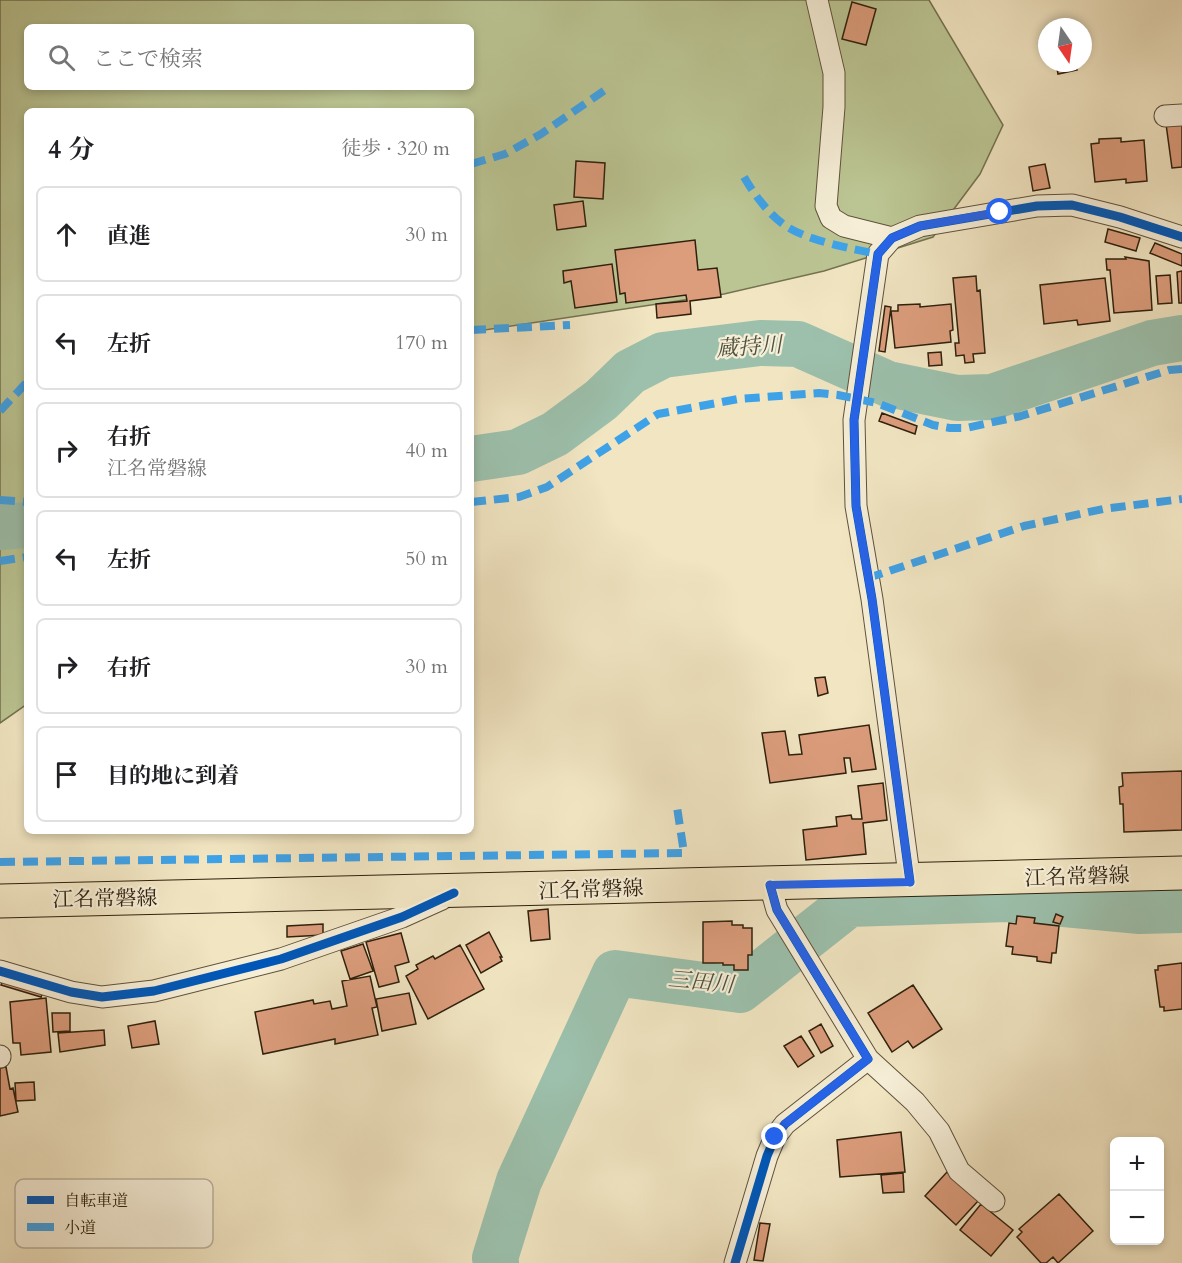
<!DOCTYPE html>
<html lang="ja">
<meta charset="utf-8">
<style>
body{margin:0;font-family:Cardo,"Noto Serif JP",serif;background:#f6f6f6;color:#202124}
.controls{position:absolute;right:18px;bottom:18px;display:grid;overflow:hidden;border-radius:9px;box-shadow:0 3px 9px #0003}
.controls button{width:54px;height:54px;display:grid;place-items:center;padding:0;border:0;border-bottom:2px solid #e0e0e0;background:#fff;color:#202124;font:30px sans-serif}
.compass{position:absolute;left:1038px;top:18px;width:54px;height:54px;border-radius:50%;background:#fff;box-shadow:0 3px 9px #0003;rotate:167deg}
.stop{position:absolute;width:18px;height:18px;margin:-14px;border:4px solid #2563eb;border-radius:50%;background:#fff}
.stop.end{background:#2563eb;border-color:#fff;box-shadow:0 2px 6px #0008}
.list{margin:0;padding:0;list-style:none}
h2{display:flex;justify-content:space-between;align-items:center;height:78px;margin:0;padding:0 24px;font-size:26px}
h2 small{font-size:20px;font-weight:400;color:#757577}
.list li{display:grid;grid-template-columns:39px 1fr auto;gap:18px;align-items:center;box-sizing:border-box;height:96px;margin:0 12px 12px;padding:0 12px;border:2px solid #e0e0e0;border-radius:9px}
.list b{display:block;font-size:22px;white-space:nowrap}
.list p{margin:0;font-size:20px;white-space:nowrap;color:#757577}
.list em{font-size:20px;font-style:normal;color:#757577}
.icon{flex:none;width:33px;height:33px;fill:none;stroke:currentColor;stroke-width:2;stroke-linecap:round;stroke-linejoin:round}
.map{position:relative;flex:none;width:1182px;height:1263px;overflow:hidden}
.search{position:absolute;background:#fff;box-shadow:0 3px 9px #0003;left:24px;top:24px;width:450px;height:66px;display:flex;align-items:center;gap:15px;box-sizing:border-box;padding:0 21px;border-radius:9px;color:#757577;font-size:22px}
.panel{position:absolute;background:#fff;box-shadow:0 3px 9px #0003;left:24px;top:108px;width:450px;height:726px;border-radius:9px}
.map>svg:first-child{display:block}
</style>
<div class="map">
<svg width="1182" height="1263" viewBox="0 0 1182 1263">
<rect width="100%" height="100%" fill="#f1e5c2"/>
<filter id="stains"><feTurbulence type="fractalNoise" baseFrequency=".00333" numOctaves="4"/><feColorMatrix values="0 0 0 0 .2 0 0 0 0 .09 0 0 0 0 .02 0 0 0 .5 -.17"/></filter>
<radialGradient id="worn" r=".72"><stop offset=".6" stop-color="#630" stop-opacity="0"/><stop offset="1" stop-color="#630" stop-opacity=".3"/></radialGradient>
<path fill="#bbc593" stroke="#747250" stroke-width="1.5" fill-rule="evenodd" d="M0,0h929l74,125 -23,49 -47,63 -109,34 -100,23 -253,38v-221h-444v593l-27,19zM27,27h444v60h-444z"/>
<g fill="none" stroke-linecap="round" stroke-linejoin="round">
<path stroke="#9cc0ac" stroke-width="46" d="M471,459l47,-7 37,-18 46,-34 29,-28 33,-17 97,-12 38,1 90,40 69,14 35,-1 160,-54 30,-5
M0,527l27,-2
M496,1263l-1,-5 24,-77 96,-208 125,17 109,-86 160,-5 131,12 42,-1"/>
</g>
<path fill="#dc9d7c" stroke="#2e200d" stroke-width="1.5" d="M852,2l24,7 -10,36 -24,-6z
M1056,63h19l2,7 -19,4z
M1182,122v45l-10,1 -6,-44z
M1121,138v4l23,-2 3,41 -21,2v-4l-31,3 -4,-38 8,-1v-4z
M576,161l29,2 -2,36 -29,-2z
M1045,164l5,24 -17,3 -4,-24z
M583,201l3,25 -29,4 -3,-25z
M1108,229l32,9 -4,13 -31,-9z
M695,240l3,30 19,-2 4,29 -31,4 1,13 -34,4 -1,-14 31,-3 -1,-6 -60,8 -1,-10 -5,1 -5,-44z
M1155,243l27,11v12l-32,-13z
M1125,257l24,4 3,49 -38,3 -4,-43h-3l-1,-11h20z
M612,264l5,38 -42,6 -4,-27 -7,2 -1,-12z
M1182,271v32h-3l-2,-31z
M1170,275l2,28 -14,1 -2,-28z
M976,276l1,15 3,-1 5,63 -12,1 1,8 -9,1 -1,-8 -8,1 -1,-13h4l-6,-65z
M1105,278l5,43 -32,4 -1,-5 -33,4 -4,-39z
M920,304v3l31,-3 2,26 -3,1 1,11 -56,6 -4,-37h7v-6z
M885,306l6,1 -6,45 -6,-1z
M941,352l1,13 -13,1 -1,-13z
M882,413l35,13 -2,8 -36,-13z
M825,677l3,16 -10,3 -3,-18z
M869,725l7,44 -24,3 -2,-14h-6l2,15 -76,10 -8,-50 23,-2 4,24 13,-1 -3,-19z
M1182,771v59l-58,2 -1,-28h-3l-1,-17 4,-1 -1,-13z
M883,783l4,37 -24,3 3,31 -60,6 -3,-30 34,-4 -1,-9 15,-2 1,4h10l-4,-33z
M548,909l2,30 -19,2 -3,-30z
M1056,914l7,3 -3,7 -7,-2z
M1017,916l18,2 -1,5 25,3 -3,27h-4l-1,10 -14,-2v-4l-25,-3 1,-7 -7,-1 3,-23 7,1z
M732,921v4h11v3h9v27h-4v15h-14v-5h-11v-2h-20v-41z
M323,924v11l-36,2v-11z
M489,932l13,25h-2l2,4 -21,12 -15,-28z
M401,933l8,29 -14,4 4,16 -20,5 -13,-45z
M363,944l10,27 -23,8 -9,-28z
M460,945l24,44 -56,30 -22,-43 12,-7 -2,-4 17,-9 2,3z
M1182,963v46l-18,2v-4h-4l-5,-37h3v-4z
M370,976l7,31 -5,1 6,27 -43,9v-5l-72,15 -8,-42 58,-12 1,4 16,-3 2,8 15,-3 -5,-25z
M3,980l40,12 -2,5 -40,-12z
M913,985l29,44 -29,19 -5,-7 -16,11 -24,-39z
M409,993l7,31 -34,7 -6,-32z
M46,998l5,54 -30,3 -1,-12h-7l-3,-41z
M52,1013h18v18l-17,1z
M155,1021l4,23 -27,4 -4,-22z
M821,1024l12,22 -12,7 -12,-22z
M104,1030l1,15 -45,7 -2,-19z
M801,1036l13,20 -16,11 -14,-21z
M6,1067l4,22 3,-1 5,24 -18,4v-48z
M34,1082l1,18 -19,1 -1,-18z
M901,1132l4,40 -65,5 -3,-37z
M947,1172l31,29 -22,24 -31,-29z
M903,1173l1,19 -21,1 -2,-18z
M1059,1194l34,37 -35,32 -5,-6 -7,6h-5l-24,-26 5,-5 -3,-3z
M981,1204l32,26 -22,26 -31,-26z
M760,1223l10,1 -7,37 -9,-1z"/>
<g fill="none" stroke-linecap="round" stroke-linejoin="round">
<g stroke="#5f513a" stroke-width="23">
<path id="street" d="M817,0l17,73v34l-8,99 5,12 13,8 48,12
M1165,116l17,-1
M910,882l-38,-283 -16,-93 -2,-86 24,-166 14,-16 28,-12 117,-20 35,-1 48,12 62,20
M0,971l71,21 31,5 52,-6 127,-32 121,-42 40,-18
M0,1056v1
M868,1059l47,43 24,29 20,40 35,30
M735,1263l32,-107 8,-19 10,-13 83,-65 -91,-149 -7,-25"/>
</g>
<g stroke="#2e200d" stroke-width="35">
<path id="primary" d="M0,901c394,-6 788,-15 1182,-28"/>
</g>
<use href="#street" stroke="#f6eed7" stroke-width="21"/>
<use href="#primary" stroke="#f1e5c2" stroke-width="33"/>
<path stroke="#3ea2e9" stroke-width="8" stroke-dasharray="15 8" stroke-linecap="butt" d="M471,164l34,-10 36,-20 67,-46
M744,177c10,17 23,35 39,47 21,16 69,25 95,30
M471,330l99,-5
M0,411l27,-29
M0,500l27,2
M471,502l48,-5 28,-10 111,-73 80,-15 81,-6 19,2 39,8 56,22 17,3h16l55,-12 148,-46 13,-1
M0,561l27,-4
M868,578l156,-52 79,-17 79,-10
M0,862l684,-9 -7,-46"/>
<g stroke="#f6eed7" stroke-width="13">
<path id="cycleway" d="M910,882l-38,-283 -16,-93 -2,-86 24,-166 14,-16 28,-12 117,-20 35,-1 48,12 62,20
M0,971l71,21 31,5 52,-6 127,-32 121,-42 52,-24
M735,1263l32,-107 8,-19 10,-13 83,-65 -91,-149 -7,-25"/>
</g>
<use href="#cycleway" stroke="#0057b8" stroke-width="9"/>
</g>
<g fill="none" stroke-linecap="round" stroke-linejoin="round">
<path stroke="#2563eb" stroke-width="8" d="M775,1137l10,-13 83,-65 -91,-149 -7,-25 140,-3 -38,-283 -16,-93 -2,-86 24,-166 14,-16 28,-12 80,-14"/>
</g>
<g text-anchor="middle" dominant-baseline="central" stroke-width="4.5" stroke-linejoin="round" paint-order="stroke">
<g font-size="21" fill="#2e200d" stroke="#f6eed7">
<text transform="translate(1077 877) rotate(-2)">江名常磐線</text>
<text transform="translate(591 890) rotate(-2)">江名常磐線</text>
<text transform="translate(105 899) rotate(-1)">江名常磐線</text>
</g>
<g font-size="22" font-style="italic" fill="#4f503d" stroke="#f6eed7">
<text transform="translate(749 347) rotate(-4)">蔵持川</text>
<text transform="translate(701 982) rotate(5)">三田川</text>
</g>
</g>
<rect x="15" y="1179" width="198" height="69" rx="9" fill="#f6eed7" stroke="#bab09a" stroke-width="1.5"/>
<rect x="27" y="1196" width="27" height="8" fill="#0057b8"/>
<rect x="27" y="1223" width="27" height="8" fill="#3ea2e9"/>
<g font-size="16" fill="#2e200d">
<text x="64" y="1206">自転車道</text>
<text x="64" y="1233">小道</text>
</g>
<rect width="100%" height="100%" filter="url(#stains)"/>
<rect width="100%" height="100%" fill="url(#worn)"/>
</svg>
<div class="controls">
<button>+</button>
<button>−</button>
</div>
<svg class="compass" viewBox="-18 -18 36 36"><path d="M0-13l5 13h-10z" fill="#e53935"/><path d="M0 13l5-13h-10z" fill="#757577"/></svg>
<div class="stop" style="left:1000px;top:212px"></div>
<div class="stop end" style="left:775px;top:1137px"></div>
<div class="search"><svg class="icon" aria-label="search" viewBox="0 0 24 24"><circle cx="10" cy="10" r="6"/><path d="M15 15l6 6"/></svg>ここで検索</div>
<section class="panel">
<h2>4 分<small>徒歩 · 320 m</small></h2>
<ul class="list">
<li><svg class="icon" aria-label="ahead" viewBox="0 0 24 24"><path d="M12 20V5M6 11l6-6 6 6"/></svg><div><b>直進</b></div><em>30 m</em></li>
<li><svg class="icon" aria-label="left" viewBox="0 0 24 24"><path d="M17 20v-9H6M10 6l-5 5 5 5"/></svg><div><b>左折</b></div><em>170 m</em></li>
<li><svg class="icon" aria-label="right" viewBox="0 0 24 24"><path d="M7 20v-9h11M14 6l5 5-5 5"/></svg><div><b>右折</b><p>江名常磐線</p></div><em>40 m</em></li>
<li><svg class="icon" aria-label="left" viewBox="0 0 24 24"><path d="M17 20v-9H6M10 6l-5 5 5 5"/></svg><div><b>左折</b></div><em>50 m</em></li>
<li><svg class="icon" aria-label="right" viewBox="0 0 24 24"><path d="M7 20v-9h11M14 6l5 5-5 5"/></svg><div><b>右折</b></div><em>30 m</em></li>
<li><svg class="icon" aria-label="arrive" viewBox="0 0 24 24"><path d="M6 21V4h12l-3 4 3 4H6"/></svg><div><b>目的地に到着</b></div></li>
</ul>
</section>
</div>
